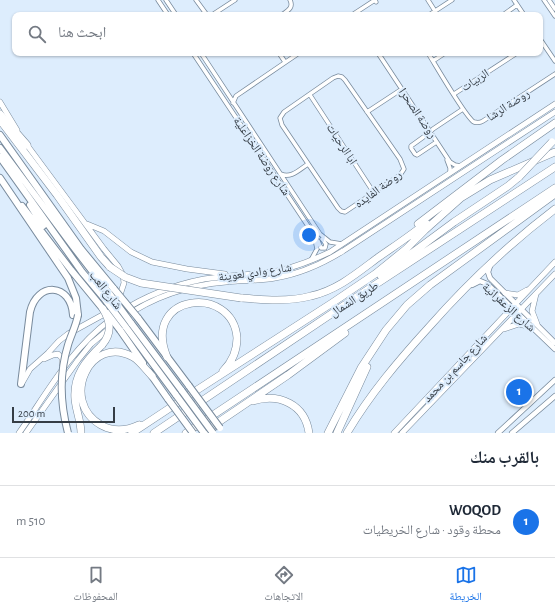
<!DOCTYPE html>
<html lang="ar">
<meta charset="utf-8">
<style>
body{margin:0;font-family:"Alegreya Sans","Noto Naskh Arabic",sans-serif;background:#f2f2f3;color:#1f2937;direction:rtl}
.scale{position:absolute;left:12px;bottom:10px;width:103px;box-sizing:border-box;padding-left:4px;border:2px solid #353d45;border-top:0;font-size:11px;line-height:14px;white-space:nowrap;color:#353d45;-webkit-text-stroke:3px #ddedfd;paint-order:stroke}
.you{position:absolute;left:309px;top:235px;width:14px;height:14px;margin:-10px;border:3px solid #fff;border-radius:50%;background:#1a73e8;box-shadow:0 0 0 6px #1a73e833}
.badge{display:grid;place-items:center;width:26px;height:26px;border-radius:50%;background:#1a73e8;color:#fff;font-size:13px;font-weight:700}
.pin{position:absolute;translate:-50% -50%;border:2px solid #fff;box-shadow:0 1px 4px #0006}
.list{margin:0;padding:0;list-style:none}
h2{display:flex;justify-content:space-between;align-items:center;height:52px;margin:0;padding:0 16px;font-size:17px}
h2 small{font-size:13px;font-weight:400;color:#747a83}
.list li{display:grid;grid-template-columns:26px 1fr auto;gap:12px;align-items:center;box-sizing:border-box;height:72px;padding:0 16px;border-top:1px solid #e0e1e3}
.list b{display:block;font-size:15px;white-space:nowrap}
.list p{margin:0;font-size:13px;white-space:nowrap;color:#747a83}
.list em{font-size:13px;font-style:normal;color:#747a83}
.icon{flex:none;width:22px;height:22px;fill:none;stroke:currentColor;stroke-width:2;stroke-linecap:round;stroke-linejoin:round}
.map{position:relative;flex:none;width:555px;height:433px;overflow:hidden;direction:ltr}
.search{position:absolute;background:#fff;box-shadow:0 1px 3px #0004;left:12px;right:12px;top:12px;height:44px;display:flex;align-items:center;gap:10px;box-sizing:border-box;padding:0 14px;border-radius:8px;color:#747a83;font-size:15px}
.sheet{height:124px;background:#fff}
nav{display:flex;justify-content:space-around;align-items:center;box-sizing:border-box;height:56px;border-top:1px solid #e0e1e3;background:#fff;font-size:11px;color:#747a83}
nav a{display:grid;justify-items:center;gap:2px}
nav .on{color:#1a73e8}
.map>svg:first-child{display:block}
</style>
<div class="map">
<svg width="555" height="433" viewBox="0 0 555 433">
<rect width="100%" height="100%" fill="#ddedfd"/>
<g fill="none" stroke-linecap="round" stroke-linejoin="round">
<g stroke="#798b9d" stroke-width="5">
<path id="minor" d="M158,0l10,15
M166,0l10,15
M196,0l11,15
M428,0l7,11
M514,0l10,15
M544,0l11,16
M549,0l6,9
M212,15l23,-15
M282,15c5,-4 12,-7 8,-15
M352,15l23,-15 1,2
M429,15l23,-15
M503,15l14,-10
M540,39l15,22
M193,53l121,182 3,14 -6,11
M201,53l119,181 10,8 12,2
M279,53l6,9
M378,53l72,109 5,3 6,1
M428,53c7,11 38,65 46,69 4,1 6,1 9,-1l72,-47
M433,61l12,-8
M338,76l4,1 3,3 55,79 4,10 -4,6 -55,37 -4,-1 -3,-3 -56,-83 -2,-7 4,-6 49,-34z
M454,94l63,-41
M310,95l64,98
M233,103l3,-7 63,-43
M367,112l35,-23
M435,143l-18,12 -2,-1 -4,-6v-2l18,-13 4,-4 30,-20
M447,160l3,8v5
M281,174c10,5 19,-5 27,-10
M318,241l3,7h4l1,-4 -4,-5"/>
</g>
<g stroke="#798b9d" stroke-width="6">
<path id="tertiary" d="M490,266l-2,6 2,6 65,65
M472,285l8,-4 7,3 68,65
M498,433l57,-53
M512,433l43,-37"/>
</g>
<g stroke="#798b9d" stroke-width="6">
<path id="secondary" d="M0,102l17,28
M26,143l1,2 77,104 14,17 5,9 1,8 -5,15
M87,224l17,7 27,21 21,10 35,7 38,5
M505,293l13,2 9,-5
M536,294l-4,17 5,13
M119,313c26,-17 54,-28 85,-34 21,-3 41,-4 61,-6 24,-3 44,-11 65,-21l225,-148
M123,318c30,-21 66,-33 103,-36 16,-2 33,-1 49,-4 25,-4 47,-14 68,-27l212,-139
M504,329l15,-5 12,3
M44,359l9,-4 5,-1 4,4v6
M22,383l8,-14 18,-16 11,-12 9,-7 40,-22
M19,433c28,-40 51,-83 91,-113
M26,433l52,-73 13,-16 19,-16
M394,433l161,-171
M402,433l153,-159"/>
</g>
<g stroke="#798b9d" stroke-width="8">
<path id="primary" d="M0,135l81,114 33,40
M0,148l72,97 37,48
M0,157l82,115 21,25
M0,178l68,100 8,20 2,17
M30,205l13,21
M22,206l49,64 32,39
M138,318l51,68
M131,323l51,68
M125,326l51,69
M120,330l23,33
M149,372l19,27
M21,384l9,-72c7,-31 41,-29 43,3"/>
</g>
<g stroke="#798b9d" stroke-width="8">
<path id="motorway" d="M0,114l27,31
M0,120l57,75 44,62 9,10
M459,199l31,-19 65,-28
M418,224l84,-64 53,-37
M381,276l73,-54 54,-36 11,-9
M241,298c24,2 47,4 70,-2 26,-6 45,-22 65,-37 17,-12 34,-23 50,-36
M167,357c-26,-64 66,-73 70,-19 0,13 -5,24 -14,33
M253,401c26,-8 52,3 56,32
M139,425c-13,6 -26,7 -38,0 -42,-24 -11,-92 32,-68 7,4 13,13 19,19
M204,432l84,-57 57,-42
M81,433c0,-12 -5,-22 -6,-34 -2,-23 11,-39 27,-54
M132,433l65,-43 135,-87 43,-29 31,-25 19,-19 37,-33
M154,433l204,-137 197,-129
M186,433l369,-245
M328,433l33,-65 25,-38 21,-25 23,-20 125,-91
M337,433l30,-66
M347,433c23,-39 52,-73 82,-106 38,-43 80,-83 126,-118"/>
</g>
<use href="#minor" stroke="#fff" stroke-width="3.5"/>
<use href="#tertiary" stroke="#fff" stroke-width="4.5"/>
<use href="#secondary" stroke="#fff" stroke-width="5"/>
<use href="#primary" stroke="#fff" stroke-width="6"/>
<use href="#motorway" stroke="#fff" stroke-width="7"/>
<g stroke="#798b9d" stroke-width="8" stroke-linecap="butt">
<path id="primary-bridge" d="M114,289l24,29
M109,293l22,30
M103,297l22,29
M107,313l13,17
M189,386l31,42
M182,391l31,42
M176,395l28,38
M168,399l25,34
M68,433c-8,-30 -9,-59 0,-88 3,-10 8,-19 10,-30"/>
</g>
<g stroke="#798b9d" stroke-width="8" stroke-linecap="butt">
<path id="motorway-bridge" d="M519,177l33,-35
M110,267l15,10 16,6 100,15
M102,345c10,-12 9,-23 1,-36"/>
</g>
<use href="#primary-bridge" stroke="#fff" stroke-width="6"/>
<use href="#motorway-bridge" stroke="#fff" stroke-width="7"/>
</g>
<g text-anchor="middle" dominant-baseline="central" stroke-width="4" stroke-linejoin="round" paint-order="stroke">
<g font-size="12" fill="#353d45" stroke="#ddedfd">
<text transform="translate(475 80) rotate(-33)">الربيات</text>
<text transform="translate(508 105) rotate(-33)">روضة الرشا</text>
<text transform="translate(418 113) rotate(56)">روضة الصحرا</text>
<text transform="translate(342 144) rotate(57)">ابا الرحيات</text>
<text transform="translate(262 156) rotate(56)">شارع روضة الخزاعلية</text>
<text transform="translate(378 189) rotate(-36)">روضة الفايده</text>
<text transform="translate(255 272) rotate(-8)">شارع وادي لعوينة</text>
<text transform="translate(106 290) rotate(52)">شارع العب</text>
<text transform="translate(354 299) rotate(-33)">طريق الشمال</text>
<text transform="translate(509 307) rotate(42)">شارع الزعفرانية</text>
<text transform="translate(455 368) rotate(-47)">شارع جاسم بن محمد</text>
</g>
</g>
</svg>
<div class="scale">200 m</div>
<div class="you"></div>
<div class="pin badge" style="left:519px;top:392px">1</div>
<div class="search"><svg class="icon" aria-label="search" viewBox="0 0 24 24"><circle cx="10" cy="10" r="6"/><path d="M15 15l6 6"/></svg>ابحث هنا</div>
</div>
<section class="sheet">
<h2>بالقرب منك<small></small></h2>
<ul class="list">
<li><span class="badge">1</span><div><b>WOQOD</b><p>محطة وقود · شارع الخريطيات</p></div><em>510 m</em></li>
</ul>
</section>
<nav>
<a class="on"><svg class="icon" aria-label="map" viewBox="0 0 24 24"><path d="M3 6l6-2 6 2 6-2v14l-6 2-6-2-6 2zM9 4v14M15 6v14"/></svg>الخريطة</a>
<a><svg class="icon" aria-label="directions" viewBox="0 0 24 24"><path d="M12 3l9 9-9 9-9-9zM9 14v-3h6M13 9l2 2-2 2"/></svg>الاتجاهات</a>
<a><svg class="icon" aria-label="saved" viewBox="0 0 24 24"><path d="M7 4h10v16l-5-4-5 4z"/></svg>المحفوظات</a>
</nav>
